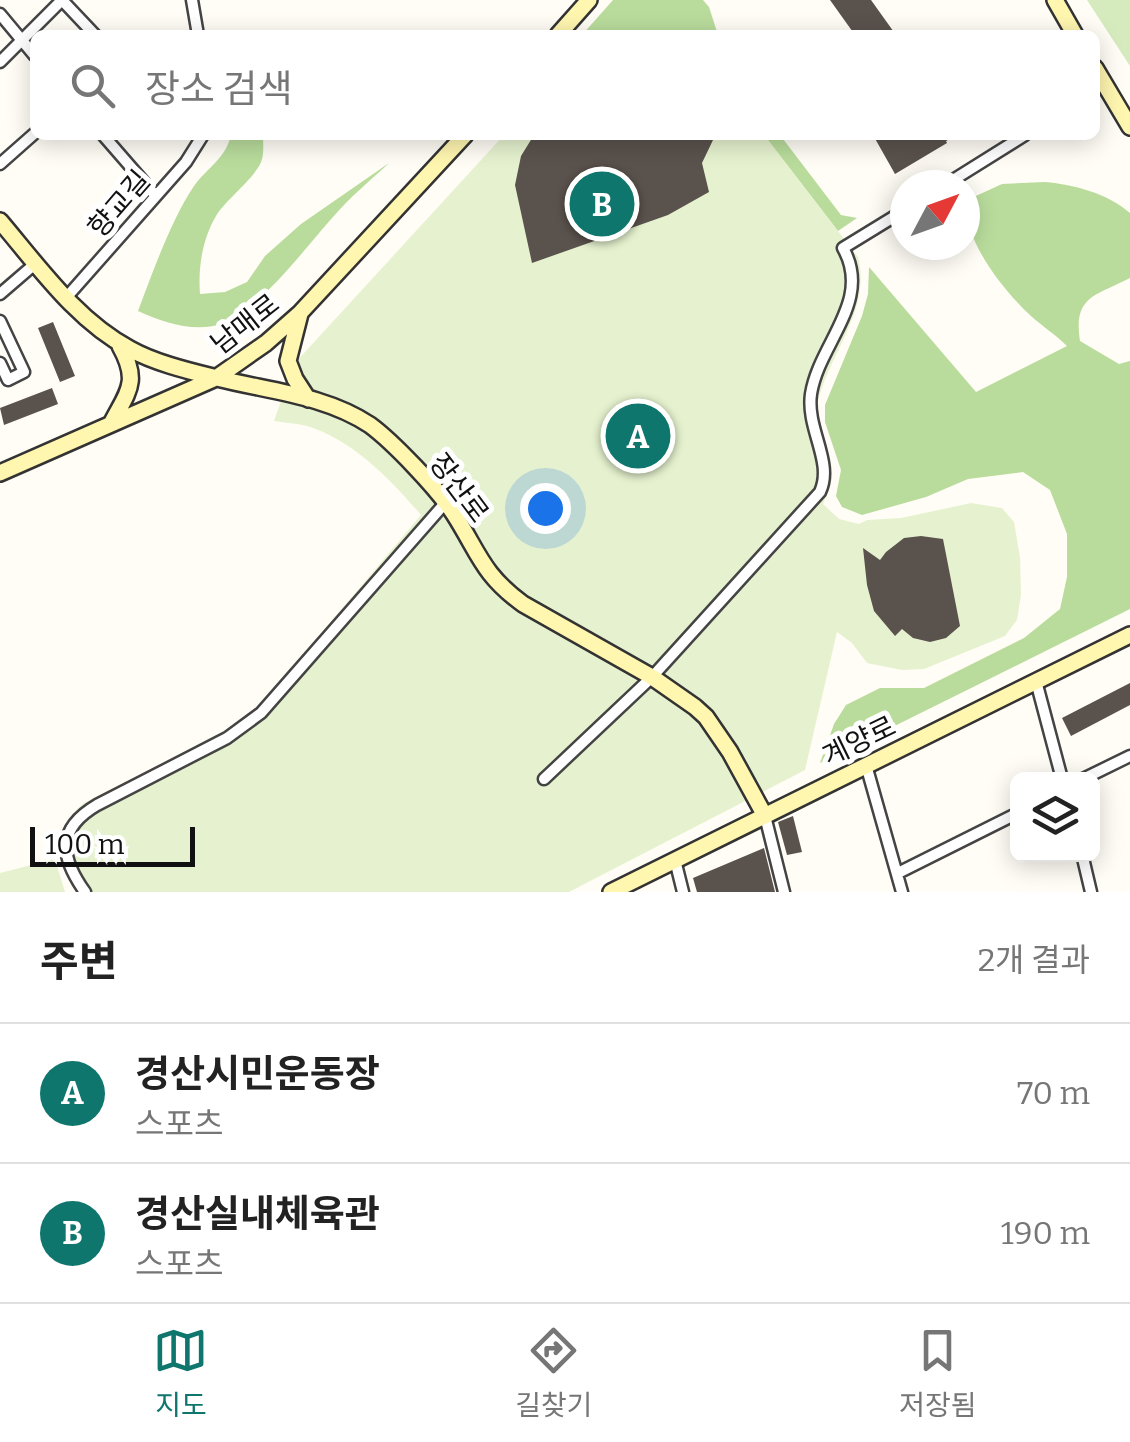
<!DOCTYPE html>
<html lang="ko">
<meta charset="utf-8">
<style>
body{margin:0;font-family:Bitter,"Noto Sans KR",serif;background:#f6f6f6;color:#222}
.controls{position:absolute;right:30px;bottom:30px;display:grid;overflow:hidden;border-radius:15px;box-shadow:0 5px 25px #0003}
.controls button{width:90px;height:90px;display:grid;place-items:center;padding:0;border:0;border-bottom:2px solid #e0e0e0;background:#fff;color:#222;font:50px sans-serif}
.compass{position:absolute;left:890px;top:170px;width:90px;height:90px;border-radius:50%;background:#fff;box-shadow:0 5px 25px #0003;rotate:49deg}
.scale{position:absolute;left:30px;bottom:25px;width:165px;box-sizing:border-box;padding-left:10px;border:5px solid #111;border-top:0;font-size:28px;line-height:35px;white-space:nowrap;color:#111;-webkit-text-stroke:8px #fff;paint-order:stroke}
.you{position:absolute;left:545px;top:508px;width:35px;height:35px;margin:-25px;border:8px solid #fff;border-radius:50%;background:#1a73e8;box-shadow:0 0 0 15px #1a73e833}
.badge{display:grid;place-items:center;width:65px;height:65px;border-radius:50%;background:#0f766e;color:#fff;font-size:32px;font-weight:700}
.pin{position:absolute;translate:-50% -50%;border:5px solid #fff;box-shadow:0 2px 10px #0006}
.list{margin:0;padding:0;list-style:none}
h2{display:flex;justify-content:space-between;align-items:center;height:130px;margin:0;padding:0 40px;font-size:42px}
h2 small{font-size:32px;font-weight:400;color:#767676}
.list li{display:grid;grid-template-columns:65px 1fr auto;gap:30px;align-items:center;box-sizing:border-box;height:140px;padding:0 40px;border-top:2px solid #e0e0e0}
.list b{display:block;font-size:38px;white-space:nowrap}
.list p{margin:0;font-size:32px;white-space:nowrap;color:#767676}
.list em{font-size:32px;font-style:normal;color:#767676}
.icon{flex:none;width:55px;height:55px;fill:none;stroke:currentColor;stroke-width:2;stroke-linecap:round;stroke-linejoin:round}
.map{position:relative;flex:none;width:1130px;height:892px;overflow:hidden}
.search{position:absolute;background:#fff;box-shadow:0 5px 25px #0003;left:30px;right:30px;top:30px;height:110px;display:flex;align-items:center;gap:25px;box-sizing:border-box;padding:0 35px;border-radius:15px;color:#767676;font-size:38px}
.sheet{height:410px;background:#fff}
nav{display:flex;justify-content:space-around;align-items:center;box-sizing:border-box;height:140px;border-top:2px solid #e0e0e0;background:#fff;font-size:28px;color:#767676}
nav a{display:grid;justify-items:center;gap:5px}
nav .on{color:#0f766e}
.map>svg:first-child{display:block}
</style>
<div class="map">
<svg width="1130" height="892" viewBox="0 0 1130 892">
<rect width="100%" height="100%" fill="#fffdf5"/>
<path fill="#d5ebbd" d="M1087,0h43v66z"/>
<path fill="#b9dc9c" d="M613,0h90l6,7 9,28h-136z
M231,135h32c0,7 1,18 -1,24 -4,17 -36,40 -46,57 -14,24 -18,52 -16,78l25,-2 22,-10 18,-26 36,-32 88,-61c-18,17 -39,34 -56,54 -28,31 -73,93 -112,107 -27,9 -59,-2 -83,-13 14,-37 34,-93 56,-125 13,-18 32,-28 37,-51z
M764,135h16l61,80 16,3 -19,13z
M1045,182c30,3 62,11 85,31v65c-35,18 -57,18 -50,63l39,23 11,-3v248l-310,154 14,-39 12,-19 34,-17h44l100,-50 36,-29 7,-32v-43l-17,-44 -27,-18 -55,7 -42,18 -64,18 -20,-8 -6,-11 5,-26 -16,-48v-17l37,-89 6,-22 1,-27 107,125 91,-46c-11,-11 -25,-20 -36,-30 -29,-27 -66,-74 -66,-115l37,-17z"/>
<path fill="#e6f2cf" d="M504,135h260l94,122c14,54 -31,98 -41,149 -4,24 14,44 15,68 0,11 -5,20 -9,30l16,15 20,5 8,-4 34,-2 70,-15 31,5 12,14 6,35 1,38 -4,25 -12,16 -81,33 -22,1 -35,-7 -15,-20 -15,-11 -32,138 -236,122h-491c-24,-33 -28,-61 6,-89l148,-75 28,-22 161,-191c-30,-35 -68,-75 -114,-89 -11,-3 -22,-3 -33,-5l20,-57z
M55,859l10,33h-65v-19z"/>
<path fill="#5a524d" d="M830,0h41l25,35h-41z
M534,135h175l4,5 -11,23 7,29 -41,23 -136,48 -17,-78 6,-29z
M873,135h84l-11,6 1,2 -52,31z
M53,322l22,54 -15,6 -22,-54z
M52,388l6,16 -54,21 -4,-17z
M921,536l22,3 17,87 -14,12 -16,4 -17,-4 -11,-9 -7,7 -21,-25 -7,-26 -4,-37 17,12 6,-8 18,-14z
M1130,683v22l-59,31 -9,-18z
M793,816l9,36 -15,3 -9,-33z
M764,848l11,44h-78l-4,-14z"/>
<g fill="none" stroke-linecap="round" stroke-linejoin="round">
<g stroke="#444" stroke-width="15">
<path id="street" d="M62,0l33,35
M192,0l6,35
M0,14l35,42
M0,62l62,-62
M103,135l53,61
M0,164l35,-31
M945,185l80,-50
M0,294l36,-31
M65,299l121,-137 17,-27
M0,321l24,51 -16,8 -8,-17
M1036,681l26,98
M866,765l36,127
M544,779l108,-102 168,-185c14,-30 -14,-63 -9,-98 8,-51 62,-93 32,-146l62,-38
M1083,779l47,-23
M765,816l19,76
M1082,854l9,38
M675,860l8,32
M898,873l120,-60
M85,892c-25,-35 -29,-63 12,-87l130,-67 34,-25 185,-211"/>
</g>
<g stroke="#333" stroke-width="20">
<path id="secondary" d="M1055,0l20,35
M558,35l31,-35
M1095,68l35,59
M0,221c39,46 76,99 130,128 25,14 59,22 87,29 51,13 108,17 153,47 23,17 68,64 84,89 25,39 28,60 69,90l129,73 43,30 11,10 24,35 35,64
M300,314l-12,47 7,18 13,20
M111,424c17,-33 29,-42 9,-78
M0,473l216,-95 50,-35 34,-30 165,-178
M611,892l519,-257"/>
</g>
<use href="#street" stroke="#fff" stroke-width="10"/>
<use href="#secondary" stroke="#fff6b0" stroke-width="15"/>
</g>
<g text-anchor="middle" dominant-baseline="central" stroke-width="10" stroke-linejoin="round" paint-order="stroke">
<g font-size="28" fill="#111" stroke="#fff">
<text transform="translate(119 204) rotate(-49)">향교길</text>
<text transform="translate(245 324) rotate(-38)">남매로</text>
<text transform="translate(459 488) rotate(53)">장산로</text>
<text transform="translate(859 741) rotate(-26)">계양로</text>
</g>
</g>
</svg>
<div class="controls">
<button><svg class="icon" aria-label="layers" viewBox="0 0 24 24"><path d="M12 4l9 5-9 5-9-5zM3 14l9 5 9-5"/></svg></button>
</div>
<svg class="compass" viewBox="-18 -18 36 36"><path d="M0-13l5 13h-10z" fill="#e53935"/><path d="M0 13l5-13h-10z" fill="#767676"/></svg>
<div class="scale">100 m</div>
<div class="you"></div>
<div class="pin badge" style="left:638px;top:436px">A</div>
<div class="pin badge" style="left:602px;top:204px">B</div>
<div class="search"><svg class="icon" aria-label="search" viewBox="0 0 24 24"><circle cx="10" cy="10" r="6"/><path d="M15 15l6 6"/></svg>장소 검색</div>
</div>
<section class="sheet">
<h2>주변<small>2개 결과</small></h2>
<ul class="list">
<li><span class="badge">A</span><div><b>경산시민운동장</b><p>스포츠</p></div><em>70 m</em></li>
<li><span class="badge">B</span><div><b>경산실내체육관</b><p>스포츠</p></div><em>190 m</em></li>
</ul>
</section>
<nav>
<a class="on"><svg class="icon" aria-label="map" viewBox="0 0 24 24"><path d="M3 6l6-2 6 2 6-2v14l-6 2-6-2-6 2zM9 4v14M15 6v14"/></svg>지도</a>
<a><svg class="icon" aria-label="directions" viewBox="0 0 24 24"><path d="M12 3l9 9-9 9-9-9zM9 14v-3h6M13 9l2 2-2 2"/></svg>길찾기</a>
<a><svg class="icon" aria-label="saved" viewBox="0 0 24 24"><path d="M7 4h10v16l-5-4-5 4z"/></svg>저장됨</a>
</nav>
